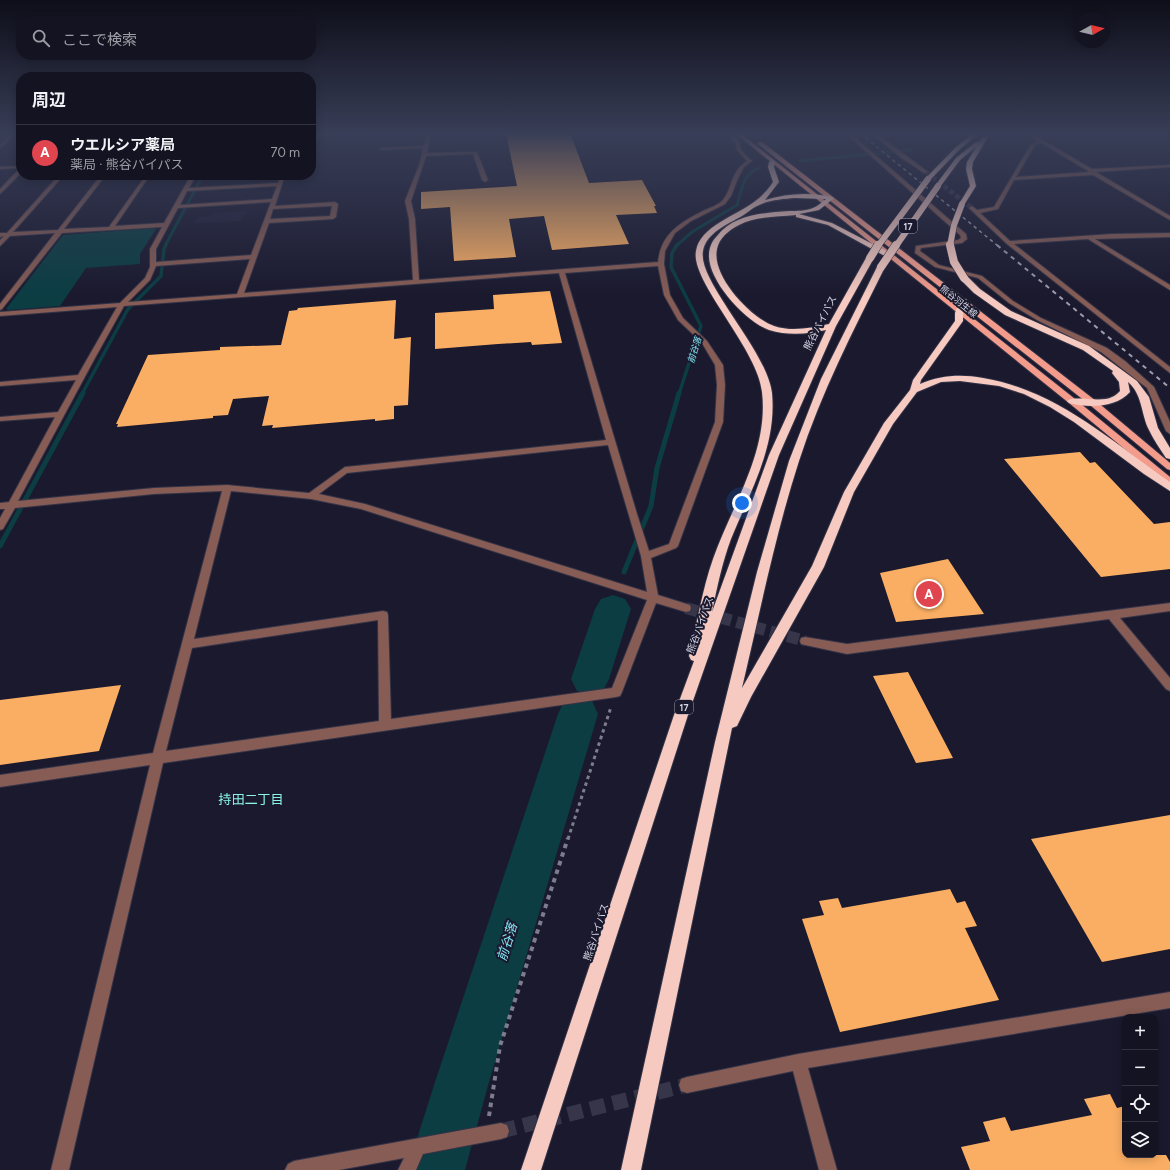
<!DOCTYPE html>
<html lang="ja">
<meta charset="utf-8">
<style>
body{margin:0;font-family:Figtree,"Noto Sans JP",sans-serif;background:#21202f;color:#f1f3f6}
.controls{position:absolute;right:12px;bottom:12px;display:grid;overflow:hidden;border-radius:8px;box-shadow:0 2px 10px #0003}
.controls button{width:36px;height:36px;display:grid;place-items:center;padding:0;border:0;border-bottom:1px solid #333240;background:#141322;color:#f1f3f6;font:20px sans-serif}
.compass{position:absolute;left:1074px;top:12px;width:36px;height:36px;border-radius:50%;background:#141322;box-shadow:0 2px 10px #0003;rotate:82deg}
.you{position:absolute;left:742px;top:503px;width:14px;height:14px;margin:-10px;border:3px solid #fff;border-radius:50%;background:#1a73e8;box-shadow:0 0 0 6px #1a73e833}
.badge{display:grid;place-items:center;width:26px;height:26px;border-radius:50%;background:#0b8043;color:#fff;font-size:13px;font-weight:700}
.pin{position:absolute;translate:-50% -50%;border:2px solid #fff;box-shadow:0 1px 4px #0006}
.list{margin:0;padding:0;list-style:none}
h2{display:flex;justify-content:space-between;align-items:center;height:52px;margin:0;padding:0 16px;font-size:17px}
h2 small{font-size:13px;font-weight:400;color:#9d9ea5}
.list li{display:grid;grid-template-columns:26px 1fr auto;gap:12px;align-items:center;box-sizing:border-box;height:56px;padding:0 16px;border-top:1px solid #333240}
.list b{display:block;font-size:15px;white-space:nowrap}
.list p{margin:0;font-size:13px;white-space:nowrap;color:#9d9ea5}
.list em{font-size:13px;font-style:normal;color:#9d9ea5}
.icon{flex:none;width:22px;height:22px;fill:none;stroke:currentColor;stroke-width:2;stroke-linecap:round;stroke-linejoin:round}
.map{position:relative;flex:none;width:1170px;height:1170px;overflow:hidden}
.search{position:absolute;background:#141322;box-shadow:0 2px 10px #0003;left:16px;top:16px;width:300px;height:44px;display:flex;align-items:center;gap:10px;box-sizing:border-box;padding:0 14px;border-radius:16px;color:#9d9ea5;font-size:15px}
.panel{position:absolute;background:#141322;box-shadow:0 2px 10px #0003;left:16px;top:72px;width:300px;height:108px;border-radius:16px}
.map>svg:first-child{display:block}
</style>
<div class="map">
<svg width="1170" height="1170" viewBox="0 0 1170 1170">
<rect width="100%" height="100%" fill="#1a192e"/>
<path fill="#211f3a" d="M247,211l-6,10 -48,2 6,-6 11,-1 2,-3z"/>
<path fill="#0b3d43" d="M153,228l3,1 -16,25v10l-54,4 -26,38 -51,4 -3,-1 57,-74z"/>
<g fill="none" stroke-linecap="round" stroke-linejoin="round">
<path stroke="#0b3d43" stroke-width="3" d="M800,161l111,-11
M165,246l38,-71
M676,246l16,-14 45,-27c5,-15 6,-33 23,-37"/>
<path stroke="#0b3d43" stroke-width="3.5" d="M677,245l-5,8 -1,14 30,59 -22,68
M82,394l46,-85 33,-33 3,-27 2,-4"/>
<path stroke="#0b3d43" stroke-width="5" d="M0,546l83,-153
M624,572l27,-66 6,-38 22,-75"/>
<path fill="#0b3d43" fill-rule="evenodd" d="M613,595l12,4 6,10 -22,70 -6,12 -13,4 -13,-4 -6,-12 24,-70 6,-10z
M578,696l14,5 6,13 -109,368 -24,88h-58l28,-88 123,-368 6,-13z"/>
</g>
<path fill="#faae63" d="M506,133h64l19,50 53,-3 14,26h-2l3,7 -41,2 13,29 -77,6 -8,-34 -35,3 7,38 -62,4 -4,-54 -29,2v-17l96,-6z
M550,291l12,52 -30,2 -1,-3 -33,2 -63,5v-36l59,-4 -1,-14z
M396,300l-2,39 17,-2 -3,68 -14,1v13l-19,2v-2l-103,9 1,-3 -11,1 7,-30 -36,3 -5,16 -15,1v2l-96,9 1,-3h-2l32,-69 72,-5v-3l61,-2 8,-34 8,-1 1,-2z
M1080,452l10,11 5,-1 59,62 16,-2v47l-69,8 -97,-118z
M948,559l36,55 -88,8 -16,-49z
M908,672l45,86 -37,5 -43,-87z
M121,685l-22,66 -99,14v-65z
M1170,815v134l-68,13 -71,-123z
M950,889l7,14 8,-2 12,25 -12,2 34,72 -159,32 -38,-113 22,-4 -5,-14 19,-3 4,10z
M1110,1094l7,14 8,-2v49h41l4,7v8h-200l-9,-23 29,-6 -7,-19 22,-5 6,14 81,-16 -8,-16z"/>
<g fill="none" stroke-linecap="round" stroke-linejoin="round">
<path stroke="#363549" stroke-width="5" stroke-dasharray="5 2.5" stroke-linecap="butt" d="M926,172l46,36"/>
<path stroke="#363549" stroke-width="12" stroke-dasharray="12 5.5" stroke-linecap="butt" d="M686,608l119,33"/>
<path stroke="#363549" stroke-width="15" stroke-dasharray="15 8" stroke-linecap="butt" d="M501,1131l186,-46"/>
<g stroke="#343347" stroke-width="2">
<path id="minor" d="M12,133h5l-17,15v-3z
M331,133h28l-48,4v-2z
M427,133h4l-4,20 50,-1 11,28 -3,2 -3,-2 -9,-26 -47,2 -15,45 4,18 4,61 239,-18c3,-29 23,-40 47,-52 5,-2 12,-5 16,-8 12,-11 8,-30 26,-41l-10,-11 -2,-8 -10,-9h5l9,8 2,9 11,11 -8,6 -6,11 -7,18 -6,8 -34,17 -16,12 -10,18 -1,13 6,31 13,23 24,23 16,24 2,20 -2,37 -45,124 -2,2 -25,10 7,37 32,10 1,3 -1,3 -4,1 -30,-9 -34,89 -2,4 -4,1 -453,66 -94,407h-18l99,-405 -150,22v-12l153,-22 69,-262 -68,3 -139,14 -12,21 -3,1v-12l5,-9h-5v-6l9,-1 46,-85 -55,4v-4l58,-5 18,-32 -76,6v-4l78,-7 39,-68 -117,9v-4l120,-9 25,-25 5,-11v-18l12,-22 -100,6 -60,76 -2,1v-6l55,-71 -45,3 -10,10v-6l4,-4 -4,1v-4h7l52,-58h5l-51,57 45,-2 43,-55h5l-42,54 45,-2 37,-52h4l-35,51 49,-3 27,-48h36l-2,1 -30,1 -6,11 89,-5 3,-8h4l-10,31 60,-4 3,2 -2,13 -3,2 -64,4 -25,70 169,-13 -4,-61 -4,-18 15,-38 3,-15 -41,2 -2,-1 2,-1 42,-2zM277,186l-5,13 -92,6 7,-14zM271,202l-20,53 -95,7v-13l22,-41zM332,206l-2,10 -60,3 3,-10zM250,259l-13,35 -109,8 22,-22 6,-14zM658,266l6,29 14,25 24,23 13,22 2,20 -2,37 -46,122 -20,7 -12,-37 -72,-241zM559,273l47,167 -261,27 -36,26 -82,-8 -73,3 -136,13 77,-143 29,-52zM608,445l33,111 6,36 -282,-88 -46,-10 28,-21zM231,491l80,8 50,10 286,91 -35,88 -221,31 -3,-104 -1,-3 -4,-1 -189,28zM378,620l1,101 -213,30 26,-103z
M845,133h5l116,101 1,5 -5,4 -41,5 -1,3 19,14 43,11 31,25 28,17 66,30 18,13 29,26 16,35v12l-4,-3 -19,-43 -46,-36 -64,-32 -28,-17 -31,-25 -43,-11 -20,-14 1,-7 42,-6 3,-2 -1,-3z
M871,133h5l52,39 -4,1 -24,-16z
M1025,133h6l61,36 78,-4v2l-74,5 74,44v4l-77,-45 -79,5 -16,29 -18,4 30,28 102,-7 58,-1v4l-75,2 75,46v5l-82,-51 -74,5 156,123v6l-163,-129 -38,-36 3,-2 5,4 17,-3 37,-63 7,-2zM1041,143l47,28v1l-72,5 19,-32z
M21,166v2l-21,1v-2z
M19,169h2v4l-21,21v-5z
M1170,603v8l-50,7 50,60v13l-4,-2 -57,-70 -262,35 -42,-9 -4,-1 -1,-3 1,-3 4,-1 42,7z
M1170,992v16l-362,60 29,102h-18l-26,-99 -106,22 -6,-2 -2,-6 2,-6 6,-2 111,-23z
M501,1123l6,2 2,6 -2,6 -6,2 -78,15 -7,16h-18l6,-12 -65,12h-54l3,-6 6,-3z"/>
</g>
<g stroke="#343347" stroke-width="2">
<path id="major" d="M735,133h5l335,266 95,78v8l-3,-1 -98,-81z
M758,142h4l334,259 74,62v7l-3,-1 -77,-64 -332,-261z"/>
</g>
<g stroke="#343347" stroke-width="2">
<path id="highway" d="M974,133h6l-20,16 -30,31h-4v-2l30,-31z
M983,136l5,1 -15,25 -1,7 4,17 -12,19h-4l-1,-1 11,-18 -4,-17 1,-7 9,-15 -16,13 -20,27 -5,-1 21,-28 20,-16h3z
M772,160l3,2 -1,5 5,15 -14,18c22,-7 46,-8 68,-3v2l-14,11 -20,4 33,9 58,30 -1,2h-6l-55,-30 -32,-8v-2c-19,2 -40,1 -57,10 -10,5 -20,13 -22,24 -6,27 34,69 57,77 18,6 37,2 55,-2l37,-66 4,-2 4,2 -38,68 -57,129 -91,260 -147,455h-20l153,-455 20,-54 -3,-1 -2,-4c8,-32 13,-66 24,-97 19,-54 56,-107 49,-167 -4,-43 -72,-111 -66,-141 4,-25 40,-35 58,-49 8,-6 14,-12 19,-20l-5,-15 1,-5zM795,198l31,1c-4,3 -8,7 -13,9 -7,3 -16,3 -24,3 -25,2 -55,3 -72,25 -5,5 -8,12 -8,19 -1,26 37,67 60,75 20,6 38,4 57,0l-57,125 -57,157c5,-24 10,-49 19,-73 19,-47 46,-93 41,-146 -5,-43 -75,-112 -69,-142 3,-18 25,-27 39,-35 5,-3 10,-8 15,-10 11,-6 26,-7 38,-8z
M878,265h6l1,2c-32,64 -64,126 -86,194 -24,74 -39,151 -57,227l70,-122 32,-74 40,-69 26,-33 3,-10 42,-59v-8l5,-14h6l1,2 -4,12v8l-42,59 -1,4c21,-9 41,-10 63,-6 73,12 128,63 187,104v9l-26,-17 -70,-52 -24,-15 -26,-13 -25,-8 -39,-5 -19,1 -24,10 -24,32 -39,68 -30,75 -73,130 -14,29 -5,2 -91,442h-20l94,-428 42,-170 32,-111 32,-82z
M961,276h6l13,13 31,22 78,35 48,35 12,16 9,31 12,20v11l-4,-1c-6,-9 -13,-19 -18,-30 -7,-16 -6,-34 -20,-46l2,10c-14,16 -42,16 -61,11l-2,-2c7,-6 34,2 45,-4 3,-1 6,-4 8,-6l-1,-9 -7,-9 1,-2 -30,-21 -78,-35 -31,-22 -13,-13z"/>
</g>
<path stroke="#7d7d8e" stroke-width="3" stroke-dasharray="3.5 3.5" stroke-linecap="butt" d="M568,839l43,-132"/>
<path stroke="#7d7d8e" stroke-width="4" stroke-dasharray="4.5 4.5" stroke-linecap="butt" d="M489,1116l11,-70 68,-208"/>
<use href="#minor" fill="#865c54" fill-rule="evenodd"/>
<use href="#major" fill="#f49c8b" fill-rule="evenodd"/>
<use href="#highway" fill="#f6cac1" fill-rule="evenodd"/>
<path stroke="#9d9dad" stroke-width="1.5" stroke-dasharray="3.5 3.5" stroke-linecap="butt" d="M860,133l138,113"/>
<path stroke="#9d9dad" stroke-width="2" stroke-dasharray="4.5 4.5" stroke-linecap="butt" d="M997,245l173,143"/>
<g stroke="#343347" stroke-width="7" stroke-linecap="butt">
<path id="highway-bridge-far1" d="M878,246l50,-67
M896,246l42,-60
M950,246l4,-21 8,-21"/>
</g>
<g stroke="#343347" stroke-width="9" stroke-linecap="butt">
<path id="highway-bridge" d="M950,245l4,17 10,16
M870,258l8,-13
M881,267l15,-22"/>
</g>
<use href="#highway-bridge-far1" stroke="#f6cac1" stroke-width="6"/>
<use href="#highway-bridge" stroke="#f6cac1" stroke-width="8"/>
</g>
<linearGradient id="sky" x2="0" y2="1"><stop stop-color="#0e0e19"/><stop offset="0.45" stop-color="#383e57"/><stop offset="1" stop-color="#383e57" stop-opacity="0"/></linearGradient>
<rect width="1170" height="297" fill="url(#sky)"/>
<g text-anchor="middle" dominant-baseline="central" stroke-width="4" stroke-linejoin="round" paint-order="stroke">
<g fill="#1a192e" stroke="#9c9cad" stroke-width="1">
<rect x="899" y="219" width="18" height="14" rx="3"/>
<rect x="675" y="700" width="18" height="14" rx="3"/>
</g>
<g font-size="9" font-weight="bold" fill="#d4d4e3">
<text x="908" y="226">17</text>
<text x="684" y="707">17</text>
</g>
<g font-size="9" fill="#d4d4e3" stroke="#1a192e">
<text transform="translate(959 301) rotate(39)">熊谷羽生線</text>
</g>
<g font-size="9" font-style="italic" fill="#84e7f5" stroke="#1a192e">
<text transform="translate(694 350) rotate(-73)">前谷落</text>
</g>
<g font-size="10" fill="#d4d4e3" stroke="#1a192e">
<text transform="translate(820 323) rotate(-63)">熊谷バイパス</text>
<text transform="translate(700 625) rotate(-70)">熊谷バイパス</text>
<text transform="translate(596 932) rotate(-72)">熊谷バイパス</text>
</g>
<g font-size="13" fill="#8bf4e7" stroke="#1a192e">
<text x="251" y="799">持田二丁目</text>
</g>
<g font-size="13" font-style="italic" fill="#84e7f5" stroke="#1a192e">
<text transform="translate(507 942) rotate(-73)">前谷落</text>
</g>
</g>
</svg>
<div class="controls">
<button>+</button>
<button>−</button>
<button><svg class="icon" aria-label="locate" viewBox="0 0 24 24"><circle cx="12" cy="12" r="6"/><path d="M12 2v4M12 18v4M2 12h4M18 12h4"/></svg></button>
<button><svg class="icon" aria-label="layers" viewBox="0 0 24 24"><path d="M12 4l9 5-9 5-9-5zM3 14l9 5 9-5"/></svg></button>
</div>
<svg class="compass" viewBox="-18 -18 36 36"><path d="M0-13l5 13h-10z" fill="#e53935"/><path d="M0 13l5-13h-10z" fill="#9d9ea5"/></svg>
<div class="you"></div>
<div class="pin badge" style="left:929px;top:594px;background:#e0444e">A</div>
<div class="search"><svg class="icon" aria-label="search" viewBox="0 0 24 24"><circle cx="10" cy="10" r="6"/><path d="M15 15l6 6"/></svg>ここで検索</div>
<section class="panel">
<h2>周辺<small></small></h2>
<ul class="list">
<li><span class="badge" style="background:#e0444e">A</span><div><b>ウエルシア薬局</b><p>薬局 · 熊谷バイパス</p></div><em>70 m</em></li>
</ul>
</section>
</div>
